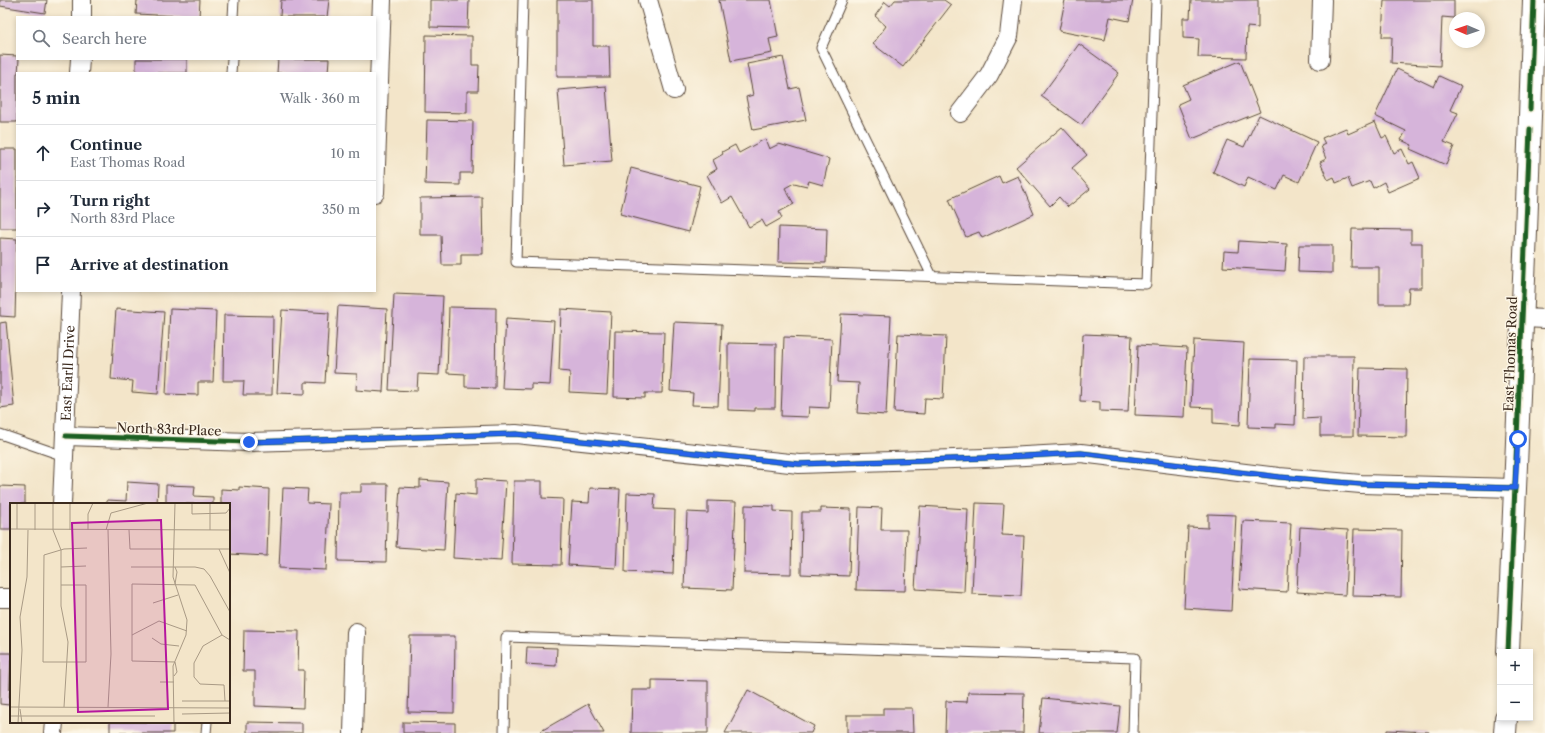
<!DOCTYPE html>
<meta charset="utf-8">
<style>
body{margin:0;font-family:"Libre Caslon Text",serif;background:#f6f6f7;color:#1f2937}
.controls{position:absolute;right:12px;bottom:12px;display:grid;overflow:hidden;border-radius:0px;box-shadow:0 2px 6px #0003}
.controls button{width:36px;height:36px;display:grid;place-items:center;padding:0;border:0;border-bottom:1px solid #e0e1e3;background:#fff;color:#1f2937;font:20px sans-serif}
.compass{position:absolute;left:1449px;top:12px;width:36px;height:36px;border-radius:50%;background:#fff;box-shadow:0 2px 6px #0003;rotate:272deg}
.stop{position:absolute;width:12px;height:12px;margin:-9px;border:3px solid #2563eb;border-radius:50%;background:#fff}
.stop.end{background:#2563eb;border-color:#fff;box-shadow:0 1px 4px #0008}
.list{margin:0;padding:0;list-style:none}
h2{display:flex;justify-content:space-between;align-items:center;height:52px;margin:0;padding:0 16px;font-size:17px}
h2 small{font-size:13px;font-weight:400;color:#747a83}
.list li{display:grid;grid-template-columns:26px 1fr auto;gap:12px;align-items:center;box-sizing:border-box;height:56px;padding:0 16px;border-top:1px solid #e0e1e3}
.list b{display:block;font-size:15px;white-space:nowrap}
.list p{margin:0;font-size:13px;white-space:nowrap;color:#747a83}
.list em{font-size:13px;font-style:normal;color:#747a83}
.icon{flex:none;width:22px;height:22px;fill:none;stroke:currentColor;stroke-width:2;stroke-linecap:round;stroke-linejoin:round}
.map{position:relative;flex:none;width:1545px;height:733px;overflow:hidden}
.search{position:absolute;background:#fff;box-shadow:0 2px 6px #0003;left:16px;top:16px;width:360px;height:44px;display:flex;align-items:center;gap:10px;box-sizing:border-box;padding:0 14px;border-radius:0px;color:#747a83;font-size:15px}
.panel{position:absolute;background:#fff;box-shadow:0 2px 6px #0003;left:16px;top:72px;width:360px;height:220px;border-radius:0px}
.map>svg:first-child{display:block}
</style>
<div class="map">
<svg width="1545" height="733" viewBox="0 0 1545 733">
<rect width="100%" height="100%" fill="#fcf5e5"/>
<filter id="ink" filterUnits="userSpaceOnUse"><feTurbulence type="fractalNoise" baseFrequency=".025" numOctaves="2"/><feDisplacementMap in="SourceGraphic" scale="8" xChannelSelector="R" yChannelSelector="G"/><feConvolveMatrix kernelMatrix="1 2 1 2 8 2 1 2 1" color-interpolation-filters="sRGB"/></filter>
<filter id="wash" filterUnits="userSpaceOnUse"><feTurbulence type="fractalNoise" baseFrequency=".012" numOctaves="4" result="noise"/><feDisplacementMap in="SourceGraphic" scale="16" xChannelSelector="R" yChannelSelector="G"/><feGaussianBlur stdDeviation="0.9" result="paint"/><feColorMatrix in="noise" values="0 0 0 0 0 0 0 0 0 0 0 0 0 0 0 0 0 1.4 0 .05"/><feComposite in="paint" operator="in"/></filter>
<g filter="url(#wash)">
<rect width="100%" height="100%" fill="#f3e5c9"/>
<g id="blocks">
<path fill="#d6b4da" d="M0,0h47l-2,13 -45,-7z
M137,0h63l-1,17 -63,-3z
M281,0h48l-2,17h-47z
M430,0h39l-1,28 -38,-1z
M557,0h36v46h16l1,31h-53z
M719,0h52l7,37 -9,2 3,14 -41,8z
M895,0h49l7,5 -48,62 -30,-23 13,-18 -11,-10 10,-14 5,4z
M1065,0h68l-4,21 -19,-4 -5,23 -46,-9z
M1191,0h67v28l-11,-1 -1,31 -48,-1 1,-18 -16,-1v-20h7z
M1384,0h70v18l-12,-1 -2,49 -49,-3 1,-26h-10z
M426,35l46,1v29h7l-1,26h-11v22l-42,-1z
M1079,44l40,29 -38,52 -40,-29z
M0,55l17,1v3h2l-1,14h-1v49h-17z
M783,57l7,32 9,-2 7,33 -53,10 -7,-33 7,-2 -6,-31z
M136,59h51v14h-51z
M278,59h51l-1,14h-51z
M1240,61l20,51 -68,27 -14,-35 11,-5 -6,-14z
M1397,69l37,18 5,-11 22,10 -11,24 8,3 -14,29 10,4 -8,19 -36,-16 2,-4 -11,-5 5,-9 -31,-15z
M606,86l6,75 -48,4 -6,-75z
M1259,115l58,27 -18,40 -15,-7 -7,15 -29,-13 -4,10 -31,-15 14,-32 17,7z
M427,120l46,1 -1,52h-12v12l-35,-1z
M1375,122l7,16 4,-2 8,17 8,-4 7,15 4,-2 7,16 -32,14 -4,-10 -11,6 -3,-7 -18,7 -4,-10 -12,5 -2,-6 -6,3 -8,-18 6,-3 -5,-13 4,-2 -3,-6 24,-10 2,6z
M1062,127l25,28 -15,13 18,21 -22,18 -9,-10 -9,9 -34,-39z
M765,139l4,10 10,-5 50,15 -6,26 -14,-4 -2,5 -13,-3 -9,5 9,16 -15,8 3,6 -16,9 -4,-7 -13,7 -17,-30 -10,6 -15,-28 10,-6 -4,-9 10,-6 -1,-2 13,-7 4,8z
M0,149h17v79h-17z
M631,168l69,18 -11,46 -69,-18z
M999,176l3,7 16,-7 16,38 -52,24 -3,-6 -13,5 -17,-38z
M482,197l1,57h-22v11h-19l-1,-30h-21v-37z
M779,227l48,2 -1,34 -48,-1z
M1352,229l59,1v13h11v45h-13l-1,16h-29v-37h-28z
M0,238l17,1 -2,78 -15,-1z
M1239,241l48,3 -2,27 -62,-4 1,-16 14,1z
M1299,245h33v28l-34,-1z
M394,294l49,2 -4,79 -21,-1 -1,17 -28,-1z
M338,306l49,3 -4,83 -27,-2 1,-16 -23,-1z
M449,307l47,1 -1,80 -30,-1v-13l-18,-1z
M116,309l48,3 -6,82 -26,-2 1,-11 -22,-2z
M170,309l46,2 -3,71h-15v13l-32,-1z
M561,309l50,3 -4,82 -38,-2 1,-20 -11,-1z
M282,310l47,3 -4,70 -20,-1v12l-28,-1z
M841,314l50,2 -5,99 -29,-2 2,-30 -22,-1z
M224,315l49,1 -1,79h-29l1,-14h-21z
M506,318l48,3 -4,64 -19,-1v5l-29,-1z
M6,322l8,84 -14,2v-85z
M674,322l48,2 -4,82 -26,-1 1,-12 -23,-2z
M615,331l49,1 -2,61h-17v5l-31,-1z
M898,334l48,2 -3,63 -18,-1 -1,16 -30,-2z
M1083,334l49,2 -4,76 -28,-1v-9l-20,-1z
M784,337l48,2 -3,69 -20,-1 -1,10 -27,-1z
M1194,340l50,3 -4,82 -27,-2v-15l-22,-1z
M728,343l48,1 -1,64h-20v3l-27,-1z
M1138,345l49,3 -3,69 -49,-2z
M1304,356h50l-1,80h-33v-18l-17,1z
M1250,359l47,1 -2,65 -19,-1v4l-28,-1z
M1360,368l47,1 -1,68 -48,-1z
M476,479l30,2 -5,80 -48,-3 3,-65 20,2z
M420,480l28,2 -4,68 -48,-3 4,-60 20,1z
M514,481h28v17l21,1 -2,66 -49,-1z
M127,482l31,2 -1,20h-50v-4l19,1z
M361,484h27l-2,78 -48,-1 1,-69h22z
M166,485l29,1 -1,10 19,1v7h-47z
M0,486l25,1v17h-14v25h-11z
M239,487l30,2 -2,67 -38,-2v-50h-8v-15l18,1z
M283,488l25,1 -1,14 22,1 -3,66 -47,-2z
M590,488l30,1 -4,79 -48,-3 4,-63 17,1z
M627,493l28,1 -1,15 21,1 -2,64 -48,-2z
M708,501l28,1 -4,88 -48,-2 3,-76 21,1z
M976,503l28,1 -2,31 22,1 -3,60 -49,-2z
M745,505l29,1v5l18,1 -1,62 -47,-1z
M920,506l48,3 -4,83 -49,-3z
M859,507l23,1 -1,22h26l-2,61 -49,-1z
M821,508l30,1 -2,67 -48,-2 1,-62h19z
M1208,514l28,1 -5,96 -47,-3 4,-81 20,1z
M1243,521l48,2 -4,69 -48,-3z
M1300,527l48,3 -3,65 -48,-3z
M1354,529l48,1 -1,67 -49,-1z
M244,630l55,1 -1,39h6l-1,38 -48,-2v-35h-12z
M410,636h45l-1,77 -46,-1z
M527,647l30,1 -1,18 -30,-2z
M0,653h11l-2,52 -9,-1z
M652,680l56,1v52h-77l1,-43h20z
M748,690l66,36 -3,7h-86z
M968,692l56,1 -1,40h-78l1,-32 21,1z
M1043,698l77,8 -3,27h-78z
M588,704l16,29h-62l-1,-2z
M883,708h29l1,25h-66v-18h36z
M110,722h63v11h-63z
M247,722l55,1v10h-55z
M403,722l52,1v10h-52z
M1387,730l42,2v1h-42z"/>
</g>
</g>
<g filter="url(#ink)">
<use href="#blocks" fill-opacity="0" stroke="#574638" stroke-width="1"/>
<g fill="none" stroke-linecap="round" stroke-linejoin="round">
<g stroke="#574638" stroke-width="11">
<path id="lane" d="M523,0l-7,262 630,22 10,-284
M842,0l-21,48 111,228
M233,17l1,-17
M231,73l1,-14
M0,434l64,22
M206,733l1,-11
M504,733l2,-96 629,21 -2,75"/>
</g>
<g stroke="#574638" stroke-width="20">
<g id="street">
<path d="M648,0l26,90"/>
<path d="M82,17v-17"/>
<path d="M1320,60l2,-60"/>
<path d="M79,73l1,-14"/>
<path d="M960,113l29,-38 20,-39 4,-36"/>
<path d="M375,193l7,-193"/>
<path d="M1523,318l22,1"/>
<path d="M66,436l183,6 267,-8 283,30 186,-6 96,-5 198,24 82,7 154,4"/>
<path id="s1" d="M62,504l9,-213"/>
<path d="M0,598h11"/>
<path d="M53,733l1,-11"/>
<path d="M353,733l3,-101"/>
</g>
</g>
<g stroke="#574638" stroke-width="24">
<path id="secondary" d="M1508,652l18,-420 8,-232
M1505,733l1,-15"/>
</g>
<use href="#lane" stroke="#fff" stroke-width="9"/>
<use href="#street" stroke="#fff" stroke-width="18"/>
<use href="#secondary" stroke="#fff" stroke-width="22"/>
<g stroke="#fcf5e5" stroke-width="8">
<path id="cycleway" d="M1530,109l4,-109
M66,436l183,6 267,-8 283,30 186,-6 96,-5 198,24 82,7 154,4
M1508,652l22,-523"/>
</g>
<use href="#cycleway" stroke="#1b5e20" stroke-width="5"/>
</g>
</g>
<g fill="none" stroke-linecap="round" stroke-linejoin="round" filter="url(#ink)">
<path stroke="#2563eb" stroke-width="5" d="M249,442l267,-8 283,30 186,-6 96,-5 199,24 81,7 154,4 3,-49"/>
</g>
<g text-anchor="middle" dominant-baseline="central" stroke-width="3" stroke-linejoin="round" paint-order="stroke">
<g font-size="13" fill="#3b2a1e" stroke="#fcf5e5">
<text transform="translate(1510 354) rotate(-88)">East Thomas Road</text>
<text stroke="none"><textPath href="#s1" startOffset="131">East Earll Drive</textPath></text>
<text transform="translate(169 429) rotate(2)">North 83rd Place</text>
</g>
</g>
<g transform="translate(10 503)">
<rect width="220" height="220" fill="#f3e5c9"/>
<path fill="none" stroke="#a99a85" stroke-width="1" d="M25,0v27M43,0v27l8,20v56l7,36 -4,65M182,0v11l34,-1 4,-5M0,26l220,1M7,26v-26M60,27v-27M78,27v-16l5,-11M96,27l5,-17 37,-10M119,27l1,19h100M200,27v-27M209,46l11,24M51,64l25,-1M121,64h64l9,2 6,7 20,36M165,64l2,5 -2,12M51,82h25v77h-43l1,-107 20,-6 23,-1M143,100l25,-8M122,132l27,-14 28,10M212,132l-19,11 -9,17v14l6,7 24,1 1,16M142,135l9,6 18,2M165,159l-43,-1v-77l63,1 27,50 8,5M164,173l3,-4 -2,-10M150,179h14M172,198h48M0,204l220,1M98,204l3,-53 -3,-124M10,206l2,14M172,211l48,-1M0,213h145M8,220l4,-73 -2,-33 7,-40 1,-47M164,220l-1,-57 13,-31 1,-15 -14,-43 2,-74"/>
<path fill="#b5179e" fill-opacity="0.15" stroke="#b5179e" stroke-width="2" d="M151,17l7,189 -90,3 -6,-189z"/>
<rect width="220" height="220" fill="none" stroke="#3b2a1e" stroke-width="2"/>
</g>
</svg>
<div class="controls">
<button>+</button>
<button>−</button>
</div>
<svg class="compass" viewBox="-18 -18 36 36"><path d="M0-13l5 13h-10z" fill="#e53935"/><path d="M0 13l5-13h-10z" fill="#747a83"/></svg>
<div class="stop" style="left:1518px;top:439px"></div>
<div class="stop end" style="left:249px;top:442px"></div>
<div class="search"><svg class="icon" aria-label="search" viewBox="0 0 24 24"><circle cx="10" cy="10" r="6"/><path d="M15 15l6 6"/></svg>Search here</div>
<section class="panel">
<h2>5 min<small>Walk · 360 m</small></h2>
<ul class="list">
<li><svg class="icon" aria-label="ahead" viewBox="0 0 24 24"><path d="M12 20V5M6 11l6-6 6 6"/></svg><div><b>Continue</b><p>East Thomas Road</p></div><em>10 m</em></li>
<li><svg class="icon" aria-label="right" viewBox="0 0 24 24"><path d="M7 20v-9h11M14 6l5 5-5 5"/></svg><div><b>Turn right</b><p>North 83rd Place</p></div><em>350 m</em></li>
<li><svg class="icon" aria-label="arrive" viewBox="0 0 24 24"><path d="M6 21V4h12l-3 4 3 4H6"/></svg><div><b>Arrive at destination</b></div></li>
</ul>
</section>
</div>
